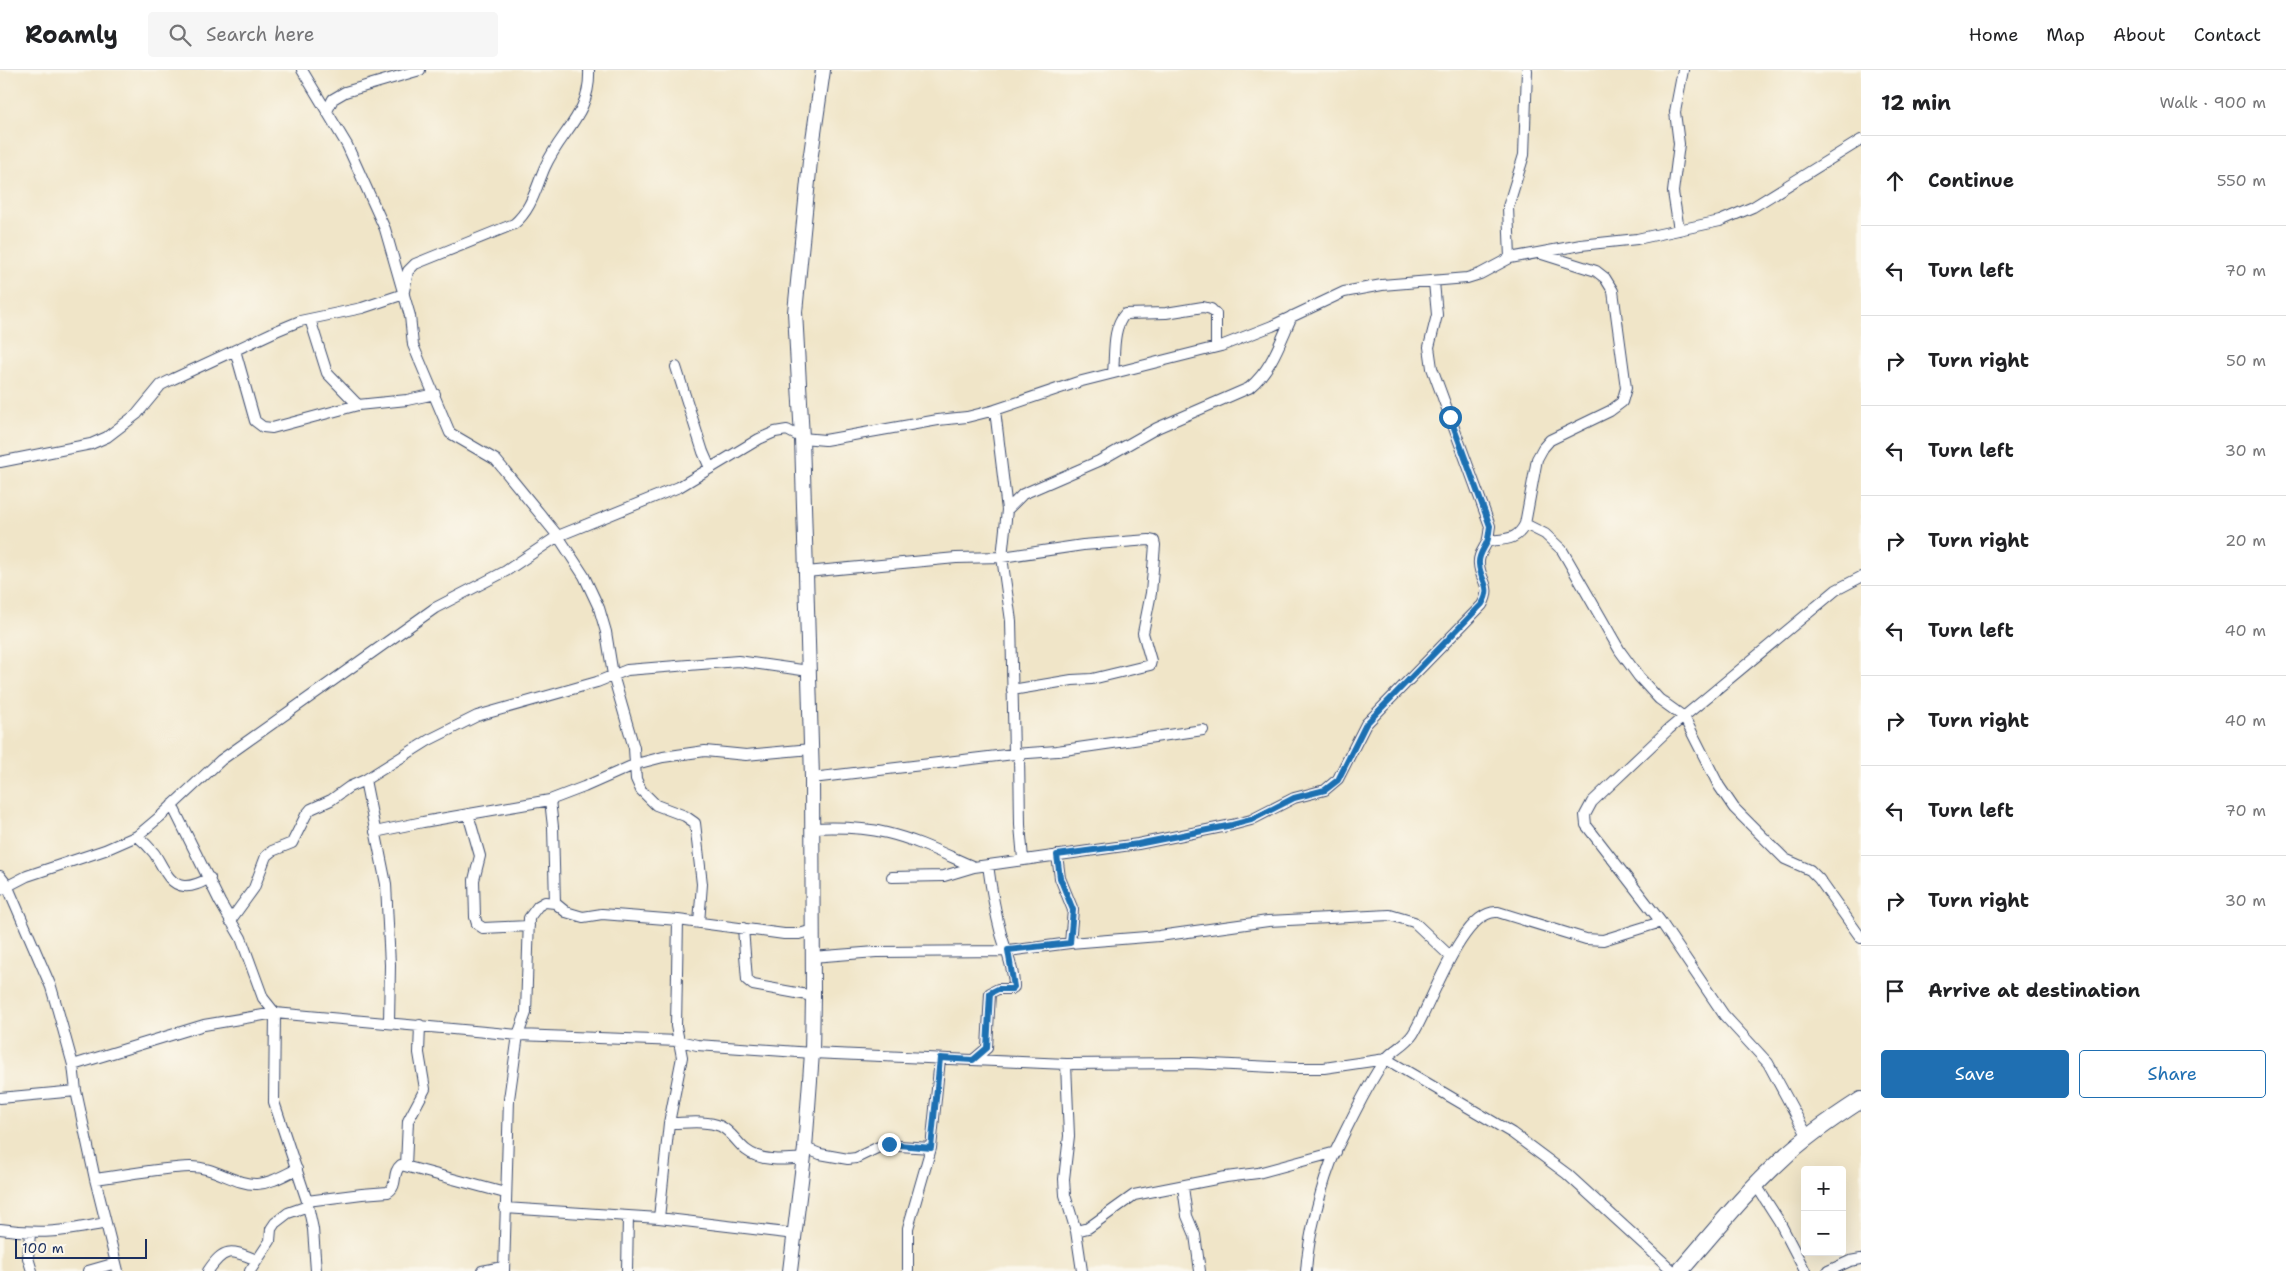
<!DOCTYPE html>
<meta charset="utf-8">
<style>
body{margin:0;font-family:"Shantell Sans",sans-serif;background:#f6f6f6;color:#202124}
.controls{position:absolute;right:15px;bottom:15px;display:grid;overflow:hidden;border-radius:5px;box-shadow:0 5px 20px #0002}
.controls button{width:45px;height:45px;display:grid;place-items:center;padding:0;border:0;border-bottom:1px solid #e0e0e0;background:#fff;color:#202124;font:25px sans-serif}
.scale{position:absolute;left:15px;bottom:12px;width:132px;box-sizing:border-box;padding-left:5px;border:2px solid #1b2f5e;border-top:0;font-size:14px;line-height:18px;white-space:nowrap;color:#1b2f5e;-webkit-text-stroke:4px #fbf7ec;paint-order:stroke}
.stop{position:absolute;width:15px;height:15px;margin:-11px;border:4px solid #1f6fb2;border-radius:50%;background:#fff}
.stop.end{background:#1f6fb2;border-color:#fff;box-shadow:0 1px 5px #0008}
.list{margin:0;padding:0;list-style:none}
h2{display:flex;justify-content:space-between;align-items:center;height:65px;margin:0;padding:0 20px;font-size:21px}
h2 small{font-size:16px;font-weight:400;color:#757577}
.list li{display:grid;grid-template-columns:32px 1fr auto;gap:15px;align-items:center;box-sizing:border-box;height:90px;padding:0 20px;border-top:1px solid #e0e0e0}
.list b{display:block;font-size:19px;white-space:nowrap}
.list em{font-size:16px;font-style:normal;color:#757577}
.actions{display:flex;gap:10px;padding:15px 20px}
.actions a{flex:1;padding:11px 0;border:1px solid #1f6fb2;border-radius:5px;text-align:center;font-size:18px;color:#1f6fb2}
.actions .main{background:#1f6fb2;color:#fff}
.icon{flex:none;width:28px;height:28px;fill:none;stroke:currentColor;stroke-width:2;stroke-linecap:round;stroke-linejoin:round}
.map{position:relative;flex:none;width:1861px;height:1201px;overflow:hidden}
header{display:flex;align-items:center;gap:30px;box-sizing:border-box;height:70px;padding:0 25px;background:#fff;border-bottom:1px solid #e0e0e0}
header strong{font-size:24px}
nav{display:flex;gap:28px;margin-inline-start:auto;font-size:18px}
.search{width:350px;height:45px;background:#f6f6f6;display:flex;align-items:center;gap:12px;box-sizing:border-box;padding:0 18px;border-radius:5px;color:#757577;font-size:19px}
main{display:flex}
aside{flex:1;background:#fff}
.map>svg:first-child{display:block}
</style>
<header>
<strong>Roamly</strong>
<div class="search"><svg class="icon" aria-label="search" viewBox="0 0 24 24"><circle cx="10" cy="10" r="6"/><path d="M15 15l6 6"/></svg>Search here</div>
<nav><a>Home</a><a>Map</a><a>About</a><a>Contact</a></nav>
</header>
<main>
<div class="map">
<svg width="1861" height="1201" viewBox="0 0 1861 1201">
<rect width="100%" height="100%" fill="#fbf7ec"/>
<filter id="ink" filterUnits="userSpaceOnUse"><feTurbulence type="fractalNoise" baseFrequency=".02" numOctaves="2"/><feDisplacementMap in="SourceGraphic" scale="10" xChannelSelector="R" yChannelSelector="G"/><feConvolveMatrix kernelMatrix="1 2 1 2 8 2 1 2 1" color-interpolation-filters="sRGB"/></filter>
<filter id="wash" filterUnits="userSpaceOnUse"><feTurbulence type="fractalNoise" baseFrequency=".0096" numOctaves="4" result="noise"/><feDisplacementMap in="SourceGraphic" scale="20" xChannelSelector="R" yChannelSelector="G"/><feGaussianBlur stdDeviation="1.12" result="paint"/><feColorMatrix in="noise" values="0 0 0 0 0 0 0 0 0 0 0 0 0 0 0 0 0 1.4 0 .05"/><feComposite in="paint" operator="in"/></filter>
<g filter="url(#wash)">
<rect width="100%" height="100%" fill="#f0e5c8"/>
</g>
<g filter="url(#ink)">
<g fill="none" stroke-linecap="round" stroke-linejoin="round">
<g stroke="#3b4a6e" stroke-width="12">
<path id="street" d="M302,0l45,75 38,84 25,87 3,29 37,88 46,27 62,76 26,40 15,32 7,24 7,43 21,73 2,31 5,11 15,15 29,11 10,7 7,61 -3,39
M327,41l6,-12 12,-7 75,-22
M1679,160l-6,-38 6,-48 -4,-32 8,-42
M1510,188l-2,-51 16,-52 3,-85
M404,221l4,-20 7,-7 99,-40c18,-15 22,-37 31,-57 16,-36 46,-53 44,-97
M310,249l17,54 31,32
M235,280l20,71 8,6 9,1 86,-23 49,-5 28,-6
M676,297l27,85 7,16
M1113,303c2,-19 -1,-45 12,-59l41,-1 37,-6 8,2 5,5v33
M995,340l12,100 -5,47 9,64 3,133
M0,392l91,-18 16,-7 30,-23 24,-29 12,-6 103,-48 24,-10 62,-13 42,-14
M1007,440l16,-16 76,-33 58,-33 92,-40c23,-19 31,-46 43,-72
M1525,454l20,10 17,16 58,101 19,26 20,22 25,18 35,69 15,22 51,51 25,11 9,9 42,59
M1488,471c17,-2 29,0 37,-17l12,-65 6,-11 7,-8 60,-29 12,-9 4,-14 -13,-97 -8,-13 -9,-7 -54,-17
M806,502l150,-14 46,-1 81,-12 66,-5 5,1 1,4 -4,48 -8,40 8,28 -1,4 -58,14 -20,1 -60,10
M1019,684l1,71 3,34
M812,708l202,-24 43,-3 146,-21
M365,710l21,104 4,81 -1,57
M550,730l3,27 2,76
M172,735l48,97 21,36 22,60 12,15 -1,89 33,99 6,28 3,42
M468,744l12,42 -6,24 1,37 2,7 6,4 46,-2
M813,758c25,-1 49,-1 74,5 30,7 59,22 87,34
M375,762l48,-10 127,-22 34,-13 52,-23 27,-7 42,-6 41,4 65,-6
M137,766c6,5 12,11 17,17 8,11 14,32 30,33 9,1 18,-4 26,-8
M1057,785l3,23 13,32 -3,33
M0,806l7,9 44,102 7,24 15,54 3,26 19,88 23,92
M892,807l52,-1 30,-9 164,-23 94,-19 19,-5 43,-22 31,-8 13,-11 28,-55 116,-119c11,-19 -2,-24 -3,-41 -1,-9 5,-15 8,-22 2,-5 2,-11 3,-16l-58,-158 -3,-21 8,-32 -3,-33
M0,820l27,-14 78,-26 32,-14 25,-21 59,-55 214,-152 71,-37 52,-35 121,-49 80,-48 16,-7 12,-2 15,8 23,2 113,-20 29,-3 28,-7 83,-28 143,-36 51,-20 72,-34 38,-7 85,-7 13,-4 30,-16 71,-13 56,-6 83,-18 33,-14 108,-67
M230,851l24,-33 12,-32 6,-5 20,-8 14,-28 5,-6 20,-9 18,-13 16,-7 64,-40 48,-24 120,-34 30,-12 111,-9 71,10
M743,858l4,52 6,5 60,11
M812,887l64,-5 132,-1 62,-8 89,-7 109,-15 122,-6 24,7 37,35
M973,990l14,-12 3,-55 8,-4h13l3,-2c0,-18 -8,-36 -13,-53 -6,-23 -10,-46 -13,-69
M1066,994l3,72 -5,43 1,16 11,36 6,40
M73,995l131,-40 71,-12 243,22 161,6 18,4 115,8 254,11 126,-1 102,5h30l62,-9 126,74 55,41 106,97
M0,1028l76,-7
M669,1053c16,0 37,-3 51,3 11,5 17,17 26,24 15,12 39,10 57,8
M1808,1067l-40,-74 -44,-48 -63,-93 -75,-97 -1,-10 7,-13 77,-73 167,-139 25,-13
M805,1078l15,6 28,5 8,-1 27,-13 48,3
M406,1096l2,-45 17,-32 -6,-36 1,-28
M95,1109c31,-4 64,-11 95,-12 24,-1 45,18 67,17 15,-1 27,-9 40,-15
M1756,1115l23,36 26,50
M1183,1117l4,29 8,19 5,36
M307,1131l55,-7 26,-2c11,-7 3,-19 13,-27l104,28
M505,1138l154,10 136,16
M659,1148l10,-95 13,-66 -6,-31 2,-106
M0,1159c41,6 66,2 106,-6
M1076,1161l12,-3 46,-33 92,-18 32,-4 78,-21
M30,1163l-2,25 4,13
M88,1201l28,-8
M208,1201c17,-25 23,-21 49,-11
M250,1201l20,-30 1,-12 4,-6 13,-10 20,-7
M482,1201l21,-4
M504,1201l5,-172 9,-64 8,-22 3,-95 9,-12 7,-4 10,1 11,9 17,5 19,-3 76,6 106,14h15l14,-4
M627,1201l1,-55
M908,1201v-43l23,-80 9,-89
M1306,1201c2,-34 16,-90 30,-121 13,-26 32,-67 49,-90 7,-10 21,-15 28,-26 17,-26 49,-126 85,-122l88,27 17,1 58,-18
M1828,1201l22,-10 11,-2"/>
</g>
<g stroke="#3b4a6e" stroke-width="16">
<path id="secondary" d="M790,1201l15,-123 7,-95 1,-57 -1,-218 -10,-340 -7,-126 15,-151 13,-91"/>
</g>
<g stroke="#3b4a6e" stroke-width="18">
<path id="primary" d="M1680,1201c33,-38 64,-77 101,-111 24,-23 52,-42 80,-60"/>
</g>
<use href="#street" stroke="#fff" stroke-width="10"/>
<use href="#secondary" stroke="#fff" stroke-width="14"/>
<use href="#primary" stroke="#fff" stroke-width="16"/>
</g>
</g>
<g fill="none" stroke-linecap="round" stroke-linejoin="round" filter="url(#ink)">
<path stroke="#1f6fb2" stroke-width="6" d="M889,1074l42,4 9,-90 33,2 14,-12 3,-55 8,-4h14l2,-2 -6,-37 62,-7 3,-33 -13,-32 -3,-23 81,-11 94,-19 19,-5 43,-22 31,-8 13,-10 28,-56 116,-120c11,-18 -2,-23 -3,-40 -1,-9 5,-15 8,-22 2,-5 2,-11 3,-16l-40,-109"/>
</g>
</svg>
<div class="controls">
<button>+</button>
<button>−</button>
</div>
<div class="scale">100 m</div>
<div class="stop" style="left:1450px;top:347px"></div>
<div class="stop end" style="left:889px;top:1074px"></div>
</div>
<aside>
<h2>12 min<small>Walk · 900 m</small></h2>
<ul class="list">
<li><svg class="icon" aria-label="ahead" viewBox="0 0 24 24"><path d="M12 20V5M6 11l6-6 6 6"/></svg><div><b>Continue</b></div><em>550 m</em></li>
<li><svg class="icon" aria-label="left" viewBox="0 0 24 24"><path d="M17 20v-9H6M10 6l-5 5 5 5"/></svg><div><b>Turn left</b></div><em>70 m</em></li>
<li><svg class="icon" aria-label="right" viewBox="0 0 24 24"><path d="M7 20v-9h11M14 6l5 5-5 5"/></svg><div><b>Turn right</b></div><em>50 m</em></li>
<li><svg class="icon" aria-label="left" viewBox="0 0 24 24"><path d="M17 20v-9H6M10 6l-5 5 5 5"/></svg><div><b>Turn left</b></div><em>30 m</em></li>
<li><svg class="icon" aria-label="right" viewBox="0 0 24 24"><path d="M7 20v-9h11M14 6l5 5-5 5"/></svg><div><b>Turn right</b></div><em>20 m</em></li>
<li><svg class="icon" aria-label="left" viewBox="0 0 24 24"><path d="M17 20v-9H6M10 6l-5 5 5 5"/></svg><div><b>Turn left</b></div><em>40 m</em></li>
<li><svg class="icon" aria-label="right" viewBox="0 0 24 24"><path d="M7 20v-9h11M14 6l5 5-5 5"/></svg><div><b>Turn right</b></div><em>40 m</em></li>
<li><svg class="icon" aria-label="left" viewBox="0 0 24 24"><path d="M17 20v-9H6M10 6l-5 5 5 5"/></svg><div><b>Turn left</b></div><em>70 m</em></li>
<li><svg class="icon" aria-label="right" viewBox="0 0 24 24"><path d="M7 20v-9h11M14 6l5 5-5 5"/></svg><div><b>Turn right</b></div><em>30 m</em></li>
<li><svg class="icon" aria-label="arrive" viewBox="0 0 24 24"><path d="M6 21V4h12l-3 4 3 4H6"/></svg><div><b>Arrive at destination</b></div></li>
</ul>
<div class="actions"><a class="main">Save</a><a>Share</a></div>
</aside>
</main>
